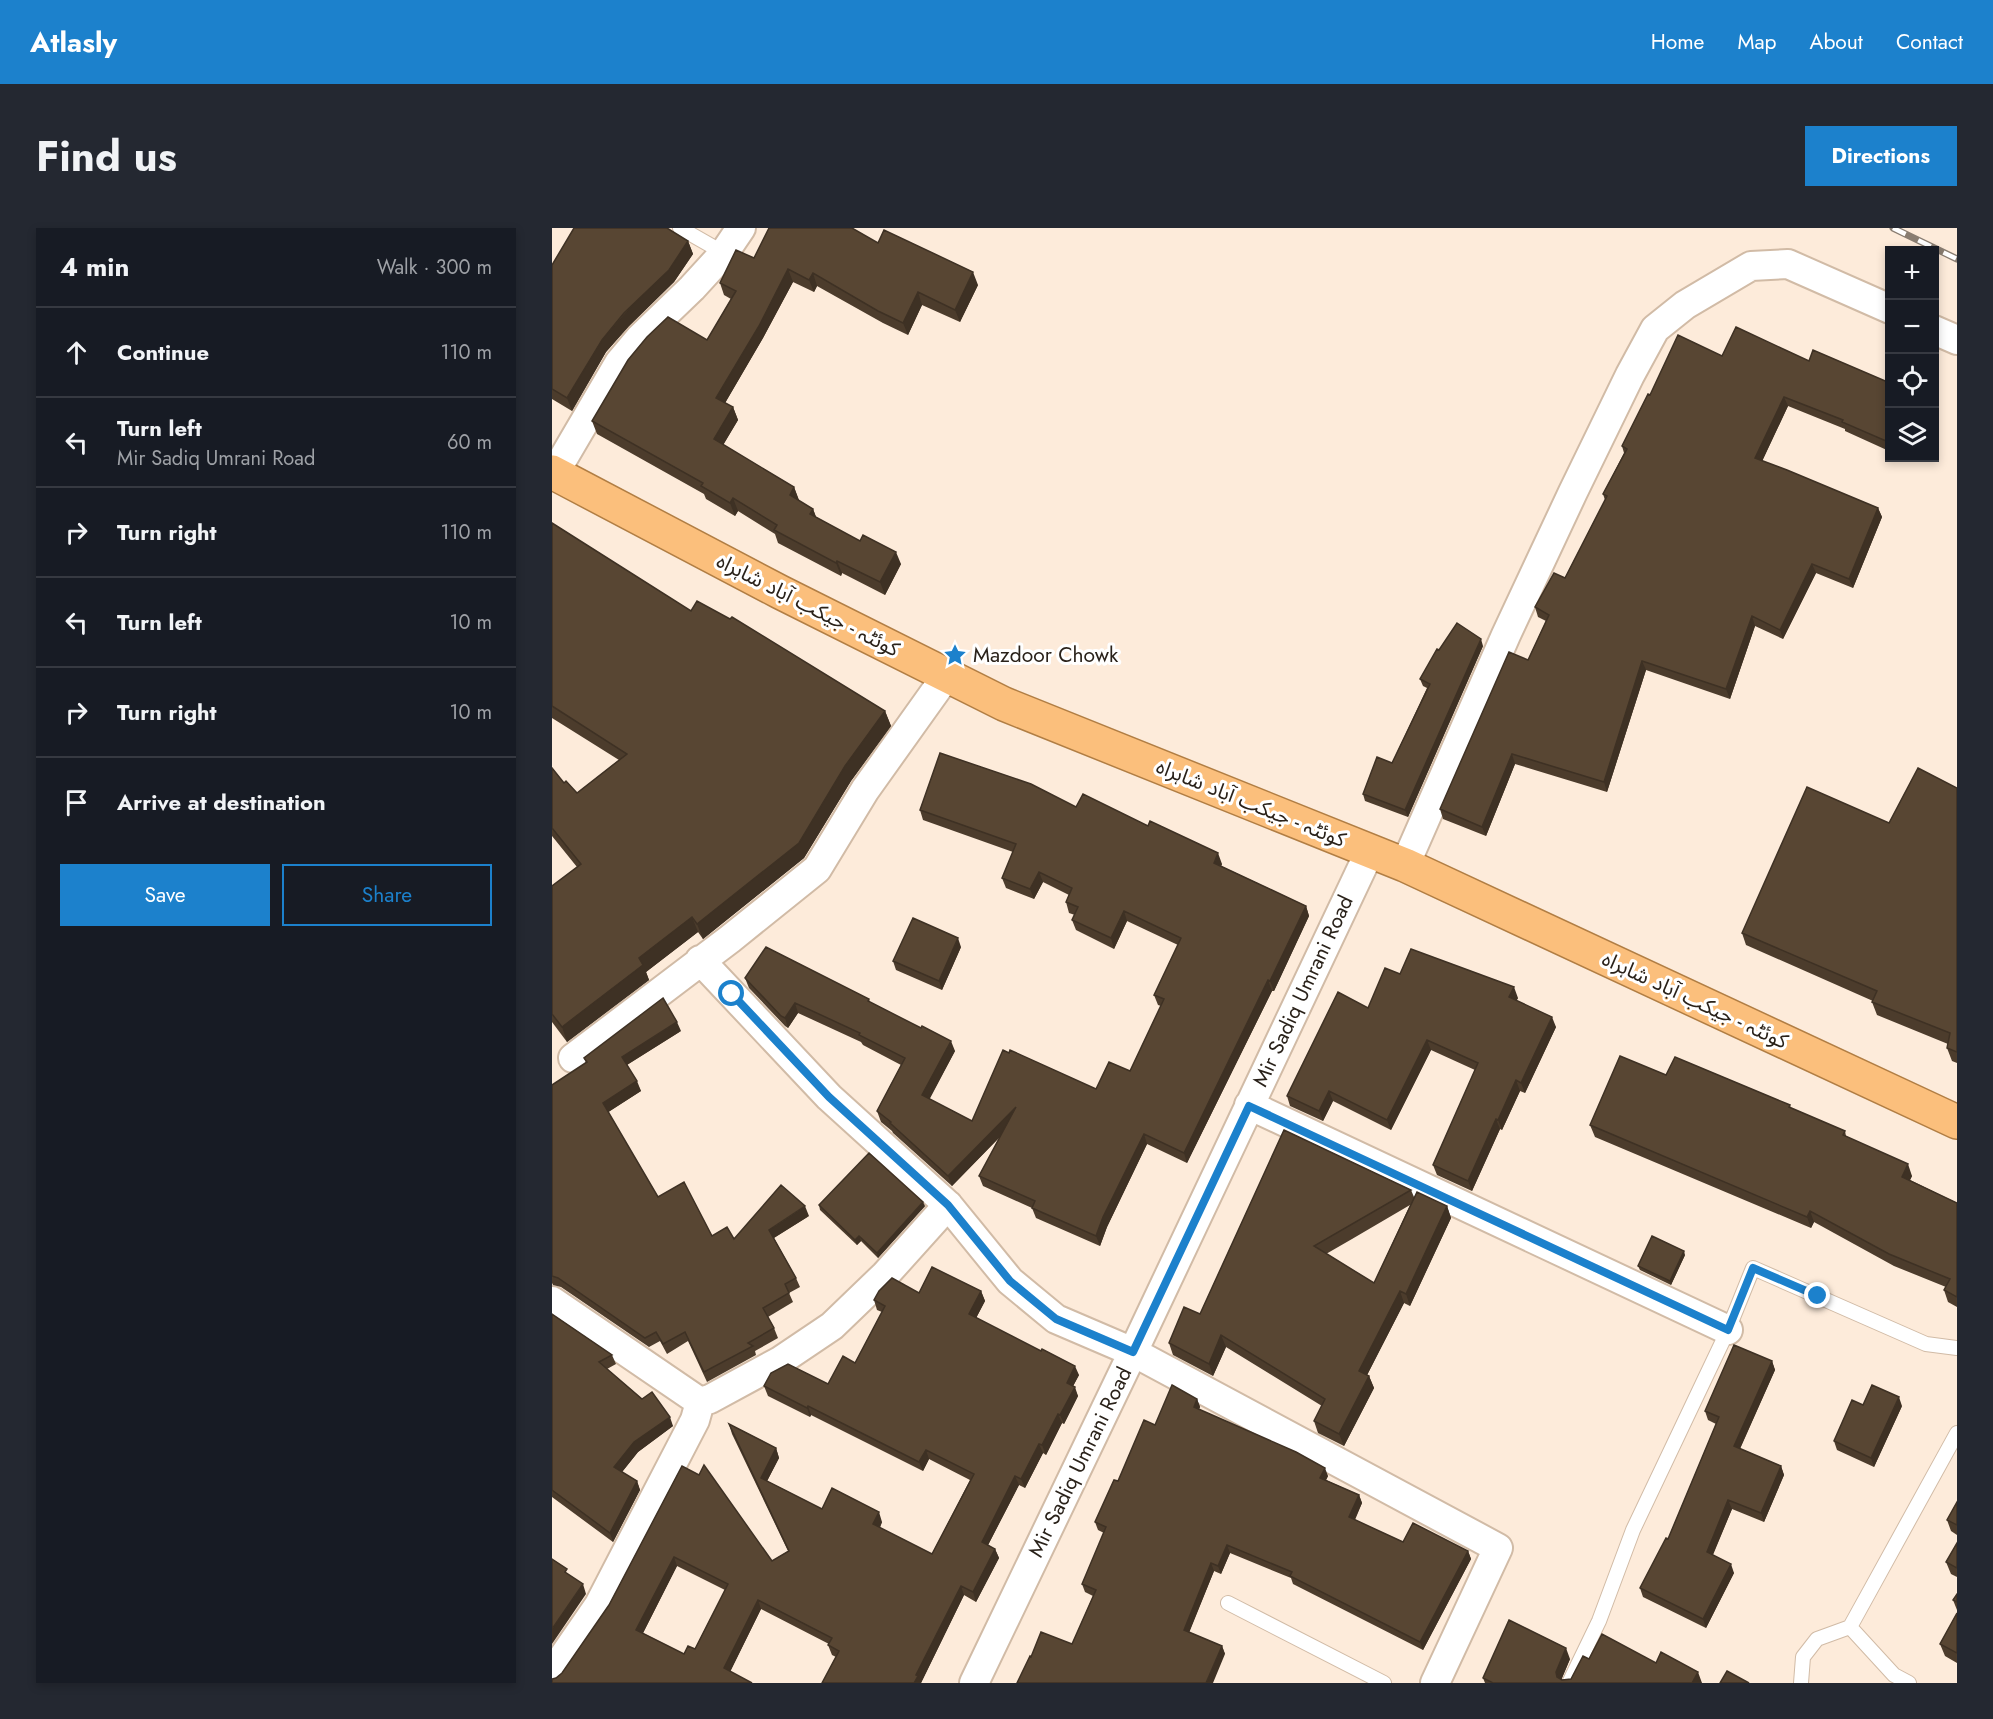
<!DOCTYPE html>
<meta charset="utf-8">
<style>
body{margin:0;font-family:Jost,"Noto Sans Arabic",sans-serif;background:#242831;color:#f1f3f6}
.controls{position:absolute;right:18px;top:18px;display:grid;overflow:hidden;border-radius:0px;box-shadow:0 3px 9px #0003}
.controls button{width:54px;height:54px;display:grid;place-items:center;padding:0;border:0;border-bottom:2px solid #363941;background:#171b24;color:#f1f3f6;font:30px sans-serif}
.stop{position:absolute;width:18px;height:18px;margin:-14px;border:4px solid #1c81cc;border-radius:50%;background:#fff}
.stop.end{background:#1c81cc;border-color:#fff;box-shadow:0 2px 6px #0008}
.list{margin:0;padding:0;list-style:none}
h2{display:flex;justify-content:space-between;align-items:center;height:78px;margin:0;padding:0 24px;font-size:26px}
h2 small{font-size:20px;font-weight:400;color:#9ea1a6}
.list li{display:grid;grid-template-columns:39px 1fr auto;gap:18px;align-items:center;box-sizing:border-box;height:90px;padding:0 24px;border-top:2px solid #363941}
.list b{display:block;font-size:22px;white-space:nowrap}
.list p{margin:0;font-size:20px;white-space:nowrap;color:#9ea1a6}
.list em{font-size:20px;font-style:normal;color:#9ea1a6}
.actions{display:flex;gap:12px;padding:18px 24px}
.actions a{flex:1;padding:14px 0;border:2px solid #1c81cc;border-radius:0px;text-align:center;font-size:21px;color:#1c81cc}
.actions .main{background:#1c81cc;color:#fff}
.icon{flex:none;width:33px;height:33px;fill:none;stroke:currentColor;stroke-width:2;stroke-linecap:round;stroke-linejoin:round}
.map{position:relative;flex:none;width:1405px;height:1455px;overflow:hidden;border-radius:0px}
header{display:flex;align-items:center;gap:36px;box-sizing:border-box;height:84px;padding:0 30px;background:#1c81cc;color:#fff}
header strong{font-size:28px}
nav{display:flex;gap:33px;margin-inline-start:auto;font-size:21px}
.intro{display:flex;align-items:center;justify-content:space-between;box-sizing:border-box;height:144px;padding:0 36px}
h1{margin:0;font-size:42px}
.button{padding:15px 27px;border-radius:0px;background:#1c81cc;color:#fff;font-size:21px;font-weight:700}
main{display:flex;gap:36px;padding:0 36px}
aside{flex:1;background:#171b24;border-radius:0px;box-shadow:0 3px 9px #0003}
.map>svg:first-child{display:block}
</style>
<header>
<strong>Atlasly</strong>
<nav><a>Home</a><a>Map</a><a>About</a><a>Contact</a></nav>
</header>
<div class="intro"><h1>Find us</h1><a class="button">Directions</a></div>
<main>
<aside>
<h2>4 min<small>Walk · 300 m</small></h2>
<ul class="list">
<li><svg class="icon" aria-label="ahead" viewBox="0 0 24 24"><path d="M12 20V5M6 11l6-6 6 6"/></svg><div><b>Continue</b></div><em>110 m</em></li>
<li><svg class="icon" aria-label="left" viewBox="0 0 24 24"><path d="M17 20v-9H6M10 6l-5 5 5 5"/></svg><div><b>Turn left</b><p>Mir Sadiq Umrani Road</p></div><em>60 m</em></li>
<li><svg class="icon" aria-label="right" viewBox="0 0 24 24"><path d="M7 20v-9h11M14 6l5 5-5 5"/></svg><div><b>Turn right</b></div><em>110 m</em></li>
<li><svg class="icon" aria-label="left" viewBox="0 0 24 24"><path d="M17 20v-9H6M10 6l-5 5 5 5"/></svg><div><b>Turn left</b></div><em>10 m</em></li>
<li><svg class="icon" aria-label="right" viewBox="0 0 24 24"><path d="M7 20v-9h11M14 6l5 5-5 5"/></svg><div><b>Turn right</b></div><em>10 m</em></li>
<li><svg class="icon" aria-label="arrive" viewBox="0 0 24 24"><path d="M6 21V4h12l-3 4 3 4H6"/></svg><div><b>Arrive at destination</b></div></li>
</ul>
<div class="actions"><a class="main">Save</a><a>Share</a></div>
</aside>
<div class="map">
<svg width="1405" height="1455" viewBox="0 0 1405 1455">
<rect width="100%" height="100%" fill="#fdebda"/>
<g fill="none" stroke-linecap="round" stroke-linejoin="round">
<g stroke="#d1bba6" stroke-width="16">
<path id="service" d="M128,0l44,25
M676,1375l156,80
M1298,1399l107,-194
M1017,1455l30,-62 34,-91 95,-200 25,-62 173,76 31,4
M1249,1455l2,-26 14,-18 33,-12 44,48 15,8"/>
</g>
<g stroke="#d1bba6" stroke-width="32">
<path id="minor" d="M1382,102l23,10
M2,246l65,-111 21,-25 52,-50 32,-35 17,-25
M853,637l101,-230 67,-143 57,-117 25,-46 30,-24 66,-39 37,-2 102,45
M148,732l129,137 119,108 62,76 46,38 77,33 365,196 -63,135
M21,830l157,-119 87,-70 48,-79 82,-115
M697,877l479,225
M0,1073l148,101
M148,1174l10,-3 70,-38 52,-35 53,-51 63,-70
M0,1445l47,-68 96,-185 5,-18
M422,1455l159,-331 237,-501"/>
</g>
<g stroke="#b17e44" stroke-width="36">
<path id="trunk" d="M0,244l228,120 224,112 401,161 552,257"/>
</g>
<use href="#service" stroke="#fff" stroke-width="14"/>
<use href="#minor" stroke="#fff" stroke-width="28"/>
<use href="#trunk" stroke="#fbbf7c" stroke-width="33"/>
<g stroke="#897d71" stroke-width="7">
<path id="rail" d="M1341,0l64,31"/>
</g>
<use href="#rail" stroke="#fff" stroke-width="4.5" stroke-dasharray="14" stroke-linecap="butt"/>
</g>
<path fill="#4c3c2c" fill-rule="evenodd" d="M136,13l5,13 -19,28 -45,44 -23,26 -34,59 -20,-12v-134z
M326,15l100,42 -18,37 -38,-17 -14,30 -25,-12 -66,-37 -3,6 -21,-10 -30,56 -38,65 8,4 5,13 -15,25 71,42 5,14 14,8 3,8 85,47 -16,31 -43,-22 -1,3 -63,-33 -3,-9 -37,-23 -3,5 -29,-17 -2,-5 -107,-60 -5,-13 115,-81 24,-41 -7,-4 -4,-12 34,-25z
M1170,128l87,5 81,22 -1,68 -44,-20v-2l-57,-23 -26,55 116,47 4,9 -29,71 -37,-15 -33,66 -28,-13 -25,73 -84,-29 -39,122 -92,-28 -29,72 -43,-17 -3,-10 88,-149 18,-39 -8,-4 -3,-10 30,-29 40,-78 -2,-6 21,-41 -2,-7 28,-51z
M0,295l139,88 194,100 6,15 -40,55 -47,77 -101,81 -5,-7 -52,40 3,8 -82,62 -15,-20v-136l25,-19 -25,-31v-68l12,15 13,10 42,-33 -67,-42z
M931,418l-75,171 -43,-16 -2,-7 29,-31 35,-75 -4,-2 -3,-7 19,-29z
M1405,560v275l-5,-2 -5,-13 1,-4 -71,-29 -5,-13 1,-1 -127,-56 -4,-12 147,-110z
M524,579l146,57 -1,2 85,40 3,10 -35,75h-2l-85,172 -40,-19 -40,83 -7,19 -64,-28 -4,-10 -49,-22 -4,-10 21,-39 -48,49 -59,-53 -1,-2 -11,-9 -4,-11 24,-46 -38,-20 -2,-3 -63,-29 -10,15 -3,-2 -36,-38 -4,-10 124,21 1,3 85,49 -26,48 43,22 124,-32 34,-18 31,-65 -3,-1 -4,-10 24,-50 -51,-24 -13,28 -38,-19 -4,-10 3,-5 -6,-2 -3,-11 3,-7 -26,-13 -9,17 -28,-11 -4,-10 11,-26 -90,-32 -3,-10z
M409,719l-19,43 -46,-20 -3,-9z
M848,746l118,24 -2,3 40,26 -31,66 -5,-2 -18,39 -2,-1 -28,62 -35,-16 -4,-10 42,-95 -44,-20 -40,80 -58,-29 -10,20 -33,-15 -3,-10 81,-88z
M129,803l-54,34 14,26 -33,21 50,85 54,39 22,3 75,-23 -35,22 22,40 4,9 -11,6 4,9 -25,15 6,11 4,10 -23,13 1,4 -49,27 -19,-41 -21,13 -7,-13 -11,6 -88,-60 -8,-2 -1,-2v-198l34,-22 -2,-5z
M1114,847l124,30 1,3 54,23 1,5 66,40 -2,4 47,23v104l-9,-5 -4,-12 2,-3 -52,-21 -80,-44 -3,6 -216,-91 -5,-12z
M732,902l127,60 3,7 33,9 4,12 -41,88 -6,-3 -37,72 2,1 5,12 -30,58 -26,-13 -4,-12 8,-15 -96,-59 -13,29 -40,-21 -4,-12 31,-29zM858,977l-36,78 -48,-29 26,-15z
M267,977l106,1 -47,52 -17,-17 -4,4 -37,-35z
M1133,1027l-14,30 -31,-15 -2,-4z
M429,1063l4,10 -9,17 103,57 -6,11 5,10 -14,28 -2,-1 -16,32 -3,-2 -18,35 -6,-3 -31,60 7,4 4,9 -23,44 -12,-7 -43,88h-99l14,-26 -4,-2 -4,-10 1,-1 -68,-35 -31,63 -174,6 6,-5 47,-68 73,-139 90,95 16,-10 -56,-117 -3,-10 47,24 3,10 -12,23 55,28 60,13 -2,6 52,26 38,-74 -41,-21 -6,12 -112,-56 -1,2 -42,-21 -4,-10 64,-2 27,-21 27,-51 -5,-2 -3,-10 45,-7zM125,1338l48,24 -30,59 -11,5 -41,-21z
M0,1086l60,41 4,9 -9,5 66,57 -35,26 -16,20 15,9 3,9 -27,52 -61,-45z
M1220,1133l3,9 -35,79 41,17 3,9 -20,47 -32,-13 -19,46 21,18 -28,55 -63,-31 -3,-9 28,-49 48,-115 -8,-4 -3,-9z
M645,1171l3,8 -1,2 129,67 -2,4 33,15 3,8 -7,17 48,22 65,9 3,8 -48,91 -130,-66 -2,-6 -61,-25 -9,21 -7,-3 -25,61 33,14 3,8 -194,3 41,-13 21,-48 -8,-4 -3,-8 22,-51 -6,-3 -3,-8 23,-41 37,-56z
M1350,1178l-28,61 -37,-17 -3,-9z
M1405,1274v33l-6,-4 -4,-11z
M1405,1315v34l-6,-3 -5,-12z
M1405,1366v16l-4,-10z
M1405,1385v50l-12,-7 -5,-12z
M1018,1431l-9,21 10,-1 18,-20 67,4 46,20h-217l-2,-5z"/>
<path fill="#3e3124" d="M136,13l5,13 -19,28 -45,44 -23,26 -34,59 -5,-13 35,-58z
M236,41l5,13 -30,56 -42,72 -5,-12z
M421,44l5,13 -18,37 -5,-12z
M261,45l4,13 -3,6 -5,-12z
M366,64l4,13 -14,30 -5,-12z
M1232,169l4,9 -29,62 -4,-10z
M181,179l5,13 -19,32 -5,-13z
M1338,204v18l-1,1 -3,-10z
M242,259l5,13 -5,8 -4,-13z
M181,270l5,13 -3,5 -5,-13z
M1326,280l4,9 -29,71 -4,-9z
M261,281l5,13 -8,-8z
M344,324l5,12 -16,31 -5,-13z
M285,333l5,12 -1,3 -5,-13z
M1260,336l4,9 -33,66 -3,-9z
M1200,388l3,10 -25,73 -4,-10z
M929,411l2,7 -75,171 -3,-7z
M1090,433l4,9 -39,122 -3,-10z
M333,483l6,15 -40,55 -47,77 -101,81 -6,-15 148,-158z
M960,526l3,10 -29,72 -4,-9z
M666,625l4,11 -4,9 -4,-10z
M487,644l4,10 -9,17 -4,-10z
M754,678l3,10 -35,75 -4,-10z
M572,683l3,10 -13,28 -3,-11z
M140,689l6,15 -52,40 3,8 -82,62 -5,-15 77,-69z
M406,710l3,9 -19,43 -3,-9z
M716,752l4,11 -85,172 -3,-10z
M962,759l4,11 -5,9 -4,-10z
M243,775l3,10 -10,15 -3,-10z
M1000,789l4,10 -31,66 -4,-10z
M125,794l4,9 -56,35 -3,-9z
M875,812l4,10 -40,80 -4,-10z
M399,813l4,10 -29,55 -4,-11z
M964,852l4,11 -18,39 -4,-10z
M85,853l4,10 -34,22 -4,-10z
M777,863l4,10 -10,20 -4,-10z
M464,879l3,10 -67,69 -4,-10z
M944,891l4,10 -28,62 -4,-10z
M592,906l3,10 -40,83 -7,19 -4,-10 7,-19z
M1356,936l4,12 -6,12 -4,-11z
M371,974l2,4 -47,52 -1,-5z
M253,978l4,10 -37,23 -3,-9z
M895,978l4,12 -41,88 -4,-12z
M1258,983l4,11 -3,6 -4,-11z
M307,1008l2,5 -4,4 -2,-5z
M1132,1023l1,4 -14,30 -1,-4z
M429,1063l4,10 -12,23 -4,-10z
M848,1063l4,12 -41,80 -4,-12z
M669,1107l5,12 -13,29 -4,-12z
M1220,1133l3,9 -38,85 -3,-9z
M523,1138l4,9 -9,17 -3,-9z
M817,1148l5,12 -30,58 -5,-12z
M523,1159l3,9 -14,28 -4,-9z
M1347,1169l3,9 -28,61 -3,-9z
M645,1171l3,8 -4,8 -2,-8z
M256,1178l3,9 -1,2 -3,-9z
M506,1186l4,9 -16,32 -4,-10z
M118,1189l3,9 -35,26 -20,25 -4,-10 20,-25z
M487,1216l4,9 -18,35 -4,-9z
M224,1220l3,10 -15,29 -3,-9z
M374,1222l3,9 -6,12 -4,-9z
M1229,1238l3,9 -20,47 -3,-9z
M773,1240l3,8 -5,10 -3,-8z
M463,1248l4,9 -34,66 -3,-9z
M85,1253l3,9 -27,52 -3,-9z
M807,1267l3,8 -10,22 -3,-8z
M1176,1272l4,9 -22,52 -3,-9z
M327,1284l3,10 -6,12 -3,-10z
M675,1317l3,8 -9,21 -3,-8z
M443,1321l4,9 -23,44 -3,-10z
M916,1323l3,8 -48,91 -3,-8z
M122,1329l3,9 -37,73 -4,-9z
M659,1335l3,8 -27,67 -3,-8z
M1179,1336l3,9 -28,55 -3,-9z
M31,1356l3,10 -34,50v-15z
M409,1358l3,9 -43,88h-7l2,-8z
M206,1372l3,9 -34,69 -3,-10z
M670,1418l3,8 -12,29h-7z
M1014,1420l4,11 -10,24 -4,-11z
M1146,1444l4,11h-10z"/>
<path fill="#584633" stroke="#3e3124" stroke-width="1.5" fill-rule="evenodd" d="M22,0h93l21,13 -19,29 -45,43 -22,27 -35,58 -15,-9v-124z
M217,0h83l26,15 6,-13 89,42 -18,38 -37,-18 -15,31 -25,-12 -65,-38 -4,7 -21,-11 -29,57 -43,72 17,9 -19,32 80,48 -4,8 23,14 -3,5 50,27 3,-6 33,17 -16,30 -43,-21 -1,2 -62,-33 3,-5 -44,-27 -3,5 -29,-17 2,-3 -111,-62 36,-61 19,-23 21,-20 39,23 29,-49 -16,-8 16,-33 18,8z
M1184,99l73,34 4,-11 77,33v49l-4,9 -44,-19 1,-2 -59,-23 -29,61 32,12 91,38 -29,71 -37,-15 -32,66 -28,-14 -26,73 -84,-28 -38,121 -92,-28 -30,73 -42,-18 69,-157 19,8 21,-45 -14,-8 19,-34 11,5 42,-82 -4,-2 24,-45 -5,-3 26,-52 2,1 28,-60 44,21z
M0,295l139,88 6,-10 33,18 2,-2 153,94 -40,55 -46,77 -102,81 -5,-7 -53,41 4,7 -81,62 -10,-13v-128l29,-22 -29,-36v-60l12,15 2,-2 11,12 50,-39 -75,-48z
M905,395l24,16 -76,171 -42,-16 14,-37 15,6 38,-79 -10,-5 17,-30 2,1z
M388,525l91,31 45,23 7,-13 65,32 2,-5 68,32 -4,10 92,43 -36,75 -2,-1 -84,173 -40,-19 -41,83 -7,19 -64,-28 3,-7 -56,-25 37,-69 -68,69 -58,-53 1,-1 -14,-11 28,-53 -46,-23 1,-2 -65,-30 -10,15 -4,-2 -36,-38 21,-31 103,52 -1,2 53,27 1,-2 29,15 -29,54 50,26 31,-71 6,3 1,-3 86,39 13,-27 21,9 34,-72 -10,-4 27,-57 -57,-27 -13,27 -39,-18 6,-13 -12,-5 6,-14 -33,-16 -9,17 -28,-11 14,-34 -96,-34z
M1366,540l39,20v264l-10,-4 3,-15 -78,-31 5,-11 -135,-58 65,-146 82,36z
M361,690l45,20 -19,43 -46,-20z
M859,721l103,38 -5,10 43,20 -31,66 -5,-3 -18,40 -2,-1 -28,62 -35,-16 45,-102 -51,-23 -40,80 -58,-29 -10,20 -32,-15 51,-104 30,16 17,-40 15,6z
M111,770l14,24 -55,35 15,24 -34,22 55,94 26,-15 28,54 15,-9 7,12 47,-54 24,21 -36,24 27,48 -11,6 4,9 -26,15 11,20 -26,15 5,3 -49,26 -19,-40 -22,12 -7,-12 -11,6 -87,-60 -6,-2v-191l35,-23 -3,-4z
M1068,828l46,19 9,-18 115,48 -1,2 56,24 -2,4 65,29 -6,13 55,26v94l-13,-7 6,-11 -61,-25 -79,-43 -3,6 -217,-92z
M732,902l127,60 -97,56 60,37 43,-91 30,14 -41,88 -6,-3 -41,80 10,5 -30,58 -25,-13 11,-22 -104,-64 -12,29 -40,-21 15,-36 16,7z
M317,925l54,49 -46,51 -18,-17 -4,4 -36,-35z
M1100,1008l32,15 -14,30 -32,-15z
M380,1039l49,24 -12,23 72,37 1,-2 33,17 -8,17 8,4 -15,28 -2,-1 -16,31 -3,-1 -18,35 -6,-3 -33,66 13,7 -22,43 -12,-6 -45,89 2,1 -4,7h-92l17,-32 -11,-6 4,-7 -74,-38 -34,68 28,15h-200v-4l4,-1 6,-5 47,-68 73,-139 17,9 5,-10 68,96 17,-10 -60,-127 47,24 -15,30 61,31 10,-21 47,24 -6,12 59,30 42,-80 -48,-24 -7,12 -111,-56 -1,2 -43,-22 7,-13 17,-9 40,20 15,-28 12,7 30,-57 -11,-6 5,-9 13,-13 27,15zM122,1329l54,27 -33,65 -7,-3 -4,8 -48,-24z
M0,1086l60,41 -13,7 43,37 10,-7 18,25 -36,25 -20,25 23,14 -27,52 -58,-43z
M1182,1117l38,16 -38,85 47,20 -20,47 -33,-13 -21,52 24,12 -28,55 -63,-31 26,-50 2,1 51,-122 -14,-6z
M620,1157l25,14 -3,8 102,45 29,16 -5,10 39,17 -10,22 54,25 10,-19 55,28 -48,91 -130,-66 2,-4 -65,-27 -9,21 -7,-3 -27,67 38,16 -16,37h-189l13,-27 1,1 10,-25 31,12 24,-54 -14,-6 24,-57 -11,-5 19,-42 4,1 26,-61 11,5z
M1320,1157l27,12 -28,61 -37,-17 18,-41 11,5z
M1405,1274v23l-10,-5z
M1405,1315v25l-11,-6z
M0,1331l15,10 -2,3 18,12 -31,45z
M1405,1366v8l-4,-2z
M1405,1385v40l-17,-9z
M957,1392l57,28 -10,24 1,5 5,3 9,-1 12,-23 6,3 13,-25 54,29 5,-11 37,20 -6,11h-199l-10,-5z
M1175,1443l22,12h-29z"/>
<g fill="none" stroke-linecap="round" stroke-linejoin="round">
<path stroke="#1c81cc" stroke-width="8" d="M180,766l97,103 119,108 62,76 46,38 77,33 116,-246 479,224 25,-62 65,28"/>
</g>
<defs>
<g id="sight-bare" transform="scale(1.8)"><path d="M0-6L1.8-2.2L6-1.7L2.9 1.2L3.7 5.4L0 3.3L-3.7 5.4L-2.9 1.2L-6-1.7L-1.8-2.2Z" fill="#1c81cc" stroke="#fff" stroke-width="2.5" paint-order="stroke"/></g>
</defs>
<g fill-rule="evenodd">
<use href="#sight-bare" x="403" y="427"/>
</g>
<g text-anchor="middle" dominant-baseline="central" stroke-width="6" stroke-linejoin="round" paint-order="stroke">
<g font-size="21" fill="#2a221a" stroke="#fff">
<text transform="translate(256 377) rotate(27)">کوئٹہ - جیکب آباد شاہراہ</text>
<text transform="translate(699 575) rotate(22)">کوئٹہ - جیکب آباد شاہراہ</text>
<text transform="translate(751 763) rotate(-65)">Mir Sadiq Umrani Road</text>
<text transform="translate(1143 772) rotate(25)">کوئٹہ - جیکب آباد شاہراہ</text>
<text transform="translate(528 1234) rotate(-64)">Mir Sadiq Umrani Road</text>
</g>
<g font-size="21" fill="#2a221a" stroke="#fff" text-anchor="start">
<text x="421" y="427">Mazdoor Chowk</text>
</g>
</g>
</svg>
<div class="controls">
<button>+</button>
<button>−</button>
<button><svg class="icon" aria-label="locate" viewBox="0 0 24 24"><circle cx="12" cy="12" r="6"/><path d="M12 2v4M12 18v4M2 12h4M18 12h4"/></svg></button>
<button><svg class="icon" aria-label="layers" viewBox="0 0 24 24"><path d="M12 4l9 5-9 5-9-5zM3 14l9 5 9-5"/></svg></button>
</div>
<div class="stop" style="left:180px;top:766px"></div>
<div class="stop end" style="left:1266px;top:1068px"></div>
</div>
</main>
